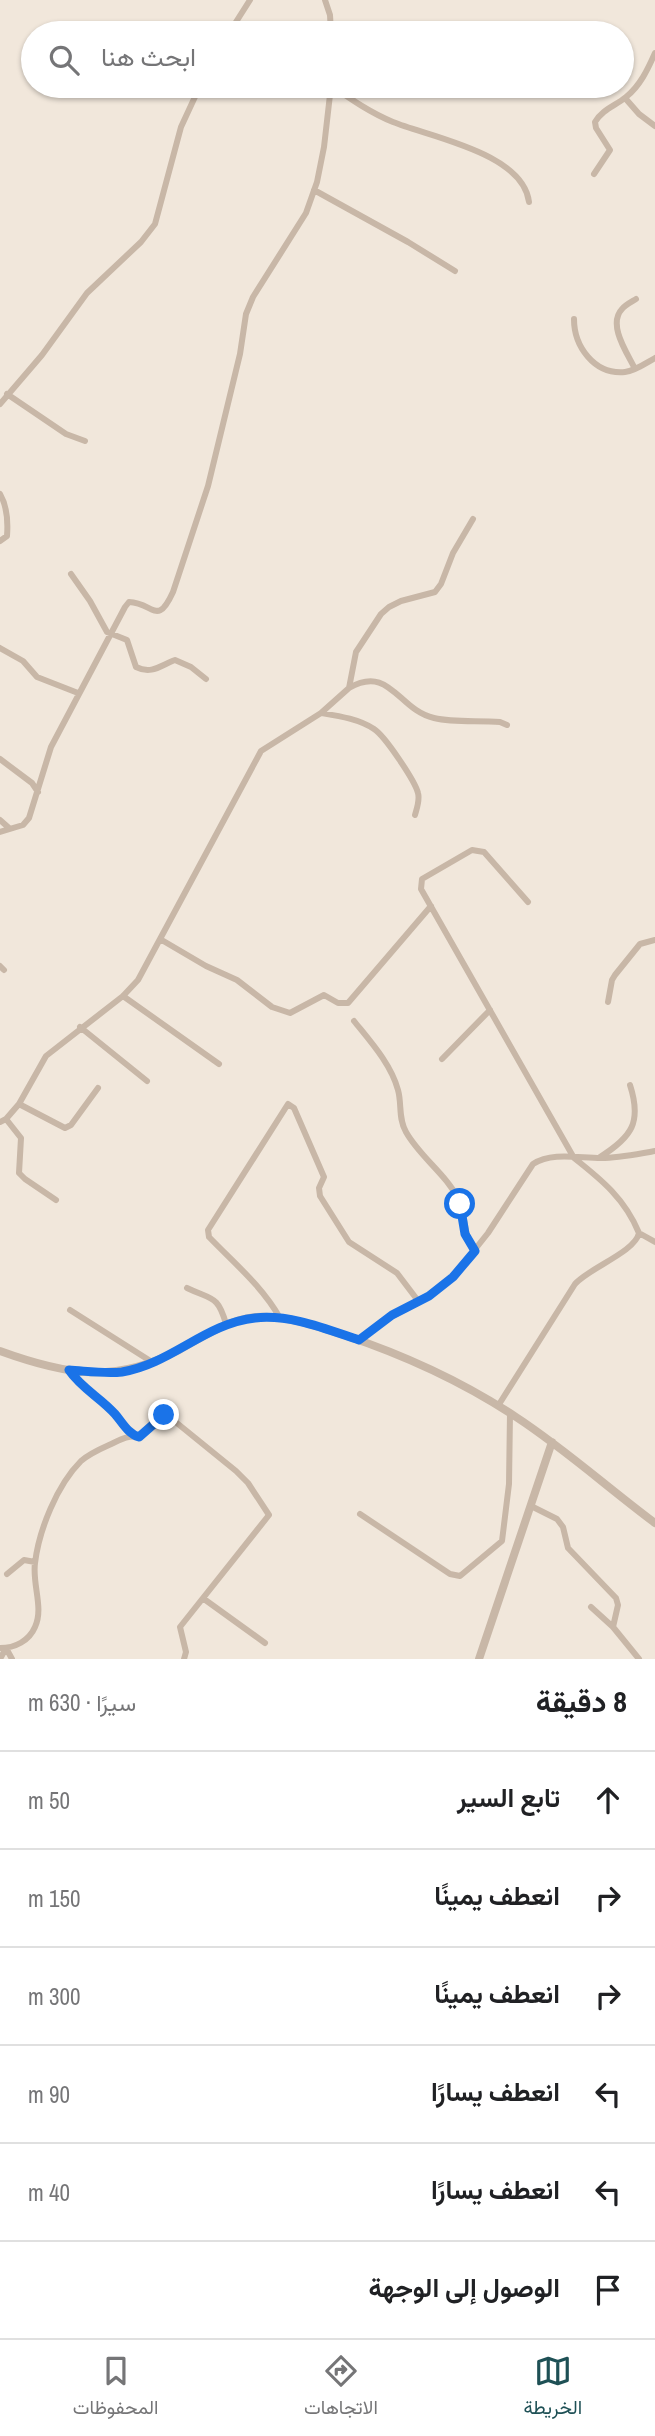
<!DOCTYPE html>
<html lang="ar">
<meta charset="utf-8">
<style>
body{margin:0;font-family:"Archivo Narrow",Vazirmatn,sans-serif;background:#f6f6f6;color:#202124;direction:rtl}
.stop{position:absolute;width:21px;height:21px;margin:-16px;border:5px solid #1a73e8;border-radius:50%;background:#fff}
.stop.end{background:#1a73e8;border-color:#fff;box-shadow:0 2px 7px #0008}
.list{margin:0;padding:0;list-style:none}
h2{display:flex;justify-content:space-between;align-items:center;height:91px;margin:0;padding:0 28px;font-size:30px}
h2 small{font-size:23px;font-weight:400;color:#757577}
.list li{display:grid;grid-template-columns:46px 1fr auto;gap:21px;align-items:center;box-sizing:border-box;height:98px;padding:0 28px;border-top:2px solid #e0e0e0}
.list b{display:block;font-size:26px;white-space:nowrap}
.list em{font-size:23px;font-style:normal;color:#757577}
.icon{flex:none;width:38px;height:38px;fill:none;stroke:currentColor;stroke-width:2;stroke-linecap:round;stroke-linejoin:round}
.map{position:relative;flex:none;width:655px;height:1659px;overflow:hidden;direction:ltr}
.search{position:absolute;background:#fff;box-shadow:0 2px 5px #0004;left:21px;right:21px;top:21px;height:77px;display:flex;align-items:center;gap:18px;box-sizing:border-box;padding:0 24px;border-radius:38px;color:#757577;font-size:26px}
.sheet{height:679px;background:#fff}
nav{display:flex;justify-content:space-around;align-items:center;box-sizing:border-box;height:98px;border-top:2px solid #e0e0e0;background:#fff;font-size:19px;color:#757577}
nav a{display:grid;justify-items:center;gap:4px}
nav .on{color:#1e5055}
.map>svg:first-child{display:block}
</style>
<div class="map">
<svg width="655" height="1659" viewBox="0 0 655 1659">
<rect width="100%" height="100%" fill="#f1e7db"/>
<g fill="none" stroke-linecap="round" stroke-linejoin="round">
<path stroke="#c8b7a7" stroke-width="6" d="M325,0l5,15 1,18
M229,33l21,-33
M332,86c20,14 39,27 61,36 37,15 130,31 136,80
M625,98l14,16 16,12
M594,174l16,-24 -14,-22 -1,-6c8,-13 20,-16 31,-25 14,-11 22,-28 29,-44
M314,190l94,52 47,29
M574,319c0,27 20,56 51,53 10,-1 21,-9 30,-14
M635,369c-7,-15 -28,-44 -13,-60 3,-4 9,-7 14,-10
M7,394l59,40 19,7
M0,404l42,-49 45,-62 54,-51 14,-18 26,-97 19,-41
M0,494c7,12 8,29 7,42l-7,5
M71,574l19,27 17,31 20,8 9,27c16,8 25,-2 39,-7l16,7 15,12
M0,648l23,13 14,16 41,16
M349,688c41,-24 49,22 85,30 21,5 44,2 66,4l7,3
M321,713c18,3 38,6 53,16 11,7 41,52 44,64 2,7 -1,15 -3,22
M0,759l32,24 6,9
M0,820l9,8
M0,832l23,-7 6,-7 22,-71 74,-140 4,-5c25,1 28,25 44,-10l35,-106 32,-132 6,-40 7,-17 53,-84 11,-31 7,-35 7,-61
M160,939l46,27 31,14 35,27 18,6 34,-18 14,8h10l83,-97
M0,966l4,4
M123,996l96,68
M608,1002l4,-22 3,-5 25,-31 15,-4
M354,1021c16,20 37,43 44,69 4,14 0,28 8,42 14,25 40,42 53,68 8,18 3,34 16,51
M80,1027l67,54
M442,1059l48,-49
M19,1104l46,24 6,-3 27,-37
M6,1119l15,19 -2,35 6,6 31,21
M0,1122l6,-3 13,-15 27,-48 77,-60 15,-16 123,-229 60,-38 28,-25 7,-36 25,-38 8,-7 12,-6 34,-9 6,-8 12,-31 20,-34
M600,1157c32,-20 42,-35 30,-72
M639,1233l16,9
M187,1288c25,12 31,7 39,36
M70,1310l82,52
M280,1318c-18,-32 -46,-55 -71,-81l-1,-7 80,-126 6,4 30,69 -5,11 1,8 29,46 48,31 22,29
M359,1340l22,-18 38,-20 34,-25 35,-44 45,-69c20,-13 49,-5 72,-6 17,-1 33,-4 50,-7
M69,1370l13,15 30,25 20,25
M498,1406l77,-122c14,-16 60,-32 64,-51 -14,-34 -37,-53 -65,-75l-153,-269 1,-10 50,-29 12,2 44,50
M531,1506l26,13 6,8 5,21 48,50 2,7 -5,22
M360,1514l90,60 10,2 42,-35 7,-57 1,-71
M7,1574l17,-14 11,2
M204,1599l61,44
M591,1607l22,20 26,32
M0,1648c15,0 29,-7 35,-21 9,-19 -3,-43 0,-64 4,-33 22,-78 46,-102 7,-6 19,-12 28,-16 11,-5 18,-10 30,-8l21,-19 7,-3 69,56 12,12 21,32 -89,112 6,25 -2,7
M6,1648l6,11
M0,1659l6,-11"/>
<path stroke="#c8b7a7" stroke-width="8" d="M0,1351c66,24 115,33 179,-1 25,-14 48,-30 77,-33 30,-2 60,9 88,18 60,20 119,47 172,82 49,32 92,71 139,106
M479,1659l73,-217"/>
</g>
<g fill="none" stroke-linecap="round" stroke-linejoin="round">
<path stroke="#1a73e8" stroke-width="9" d="M164,1415l-25,22c-11,-3 -17,-15 -24,-23 -14,-16 -34,-26 -46,-44 17,1 36,4 53,2 49,-8 84,-49 133,-54 35,-4 71,11 104,22l33,-25 37,-19 24,-19 22,-26 -10,-17 -5,-30"/>
</g>
</svg>
<div class="stop" style="left:460px;top:1204px"></div>
<div class="stop end" style="left:164px;top:1415px"></div>
<div class="search"><svg class="icon" aria-label="search" viewBox="0 0 24 24"><circle cx="10" cy="10" r="6"/><path d="M15 15l6 6"/></svg>ابحث هنا</div>
</div>
<section class="sheet">
<h2>8 دقيقة<small>سيرًا · 630 m</small></h2>
<ul class="list">
<li><svg class="icon" aria-label="ahead" viewBox="0 0 24 24"><path d="M12 20V5M6 11l6-6 6 6"/></svg><div><b>تابع السير</b></div><em>50 m</em></li>
<li><svg class="icon" aria-label="right" viewBox="0 0 24 24"><path d="M7 20v-9h11M14 6l5 5-5 5"/></svg><div><b>انعطف يمينًا</b></div><em>150 m</em></li>
<li><svg class="icon" aria-label="right" viewBox="0 0 24 24"><path d="M7 20v-9h11M14 6l5 5-5 5"/></svg><div><b>انعطف يمينًا</b></div><em>300 m</em></li>
<li><svg class="icon" aria-label="left" viewBox="0 0 24 24"><path d="M17 20v-9H6M10 6l-5 5 5 5"/></svg><div><b>انعطف يسارًا</b></div><em>90 m</em></li>
<li><svg class="icon" aria-label="left" viewBox="0 0 24 24"><path d="M17 20v-9H6M10 6l-5 5 5 5"/></svg><div><b>انعطف يسارًا</b></div><em>40 m</em></li>
<li><svg class="icon" aria-label="arrive" viewBox="0 0 24 24"><path d="M6 21V4h12l-3 4 3 4H6"/></svg><div><b>الوصول إلى الوجهة</b></div></li>
</ul>
</section>
<nav>
<a class="on"><svg class="icon" aria-label="map" viewBox="0 0 24 24"><path d="M3 6l6-2 6 2 6-2v14l-6 2-6-2-6 2zM9 4v14M15 6v14"/></svg>الخريطة</a>
<a><svg class="icon" aria-label="directions" viewBox="0 0 24 24"><path d="M12 3l9 9-9 9-9-9zM9 14v-3h6M13 9l2 2-2 2"/></svg>الاتجاهات</a>
<a><svg class="icon" aria-label="saved" viewBox="0 0 24 24"><path d="M7 4h10v16l-5-4-5 4z"/></svg>المحفوظات</a>
</nav>
